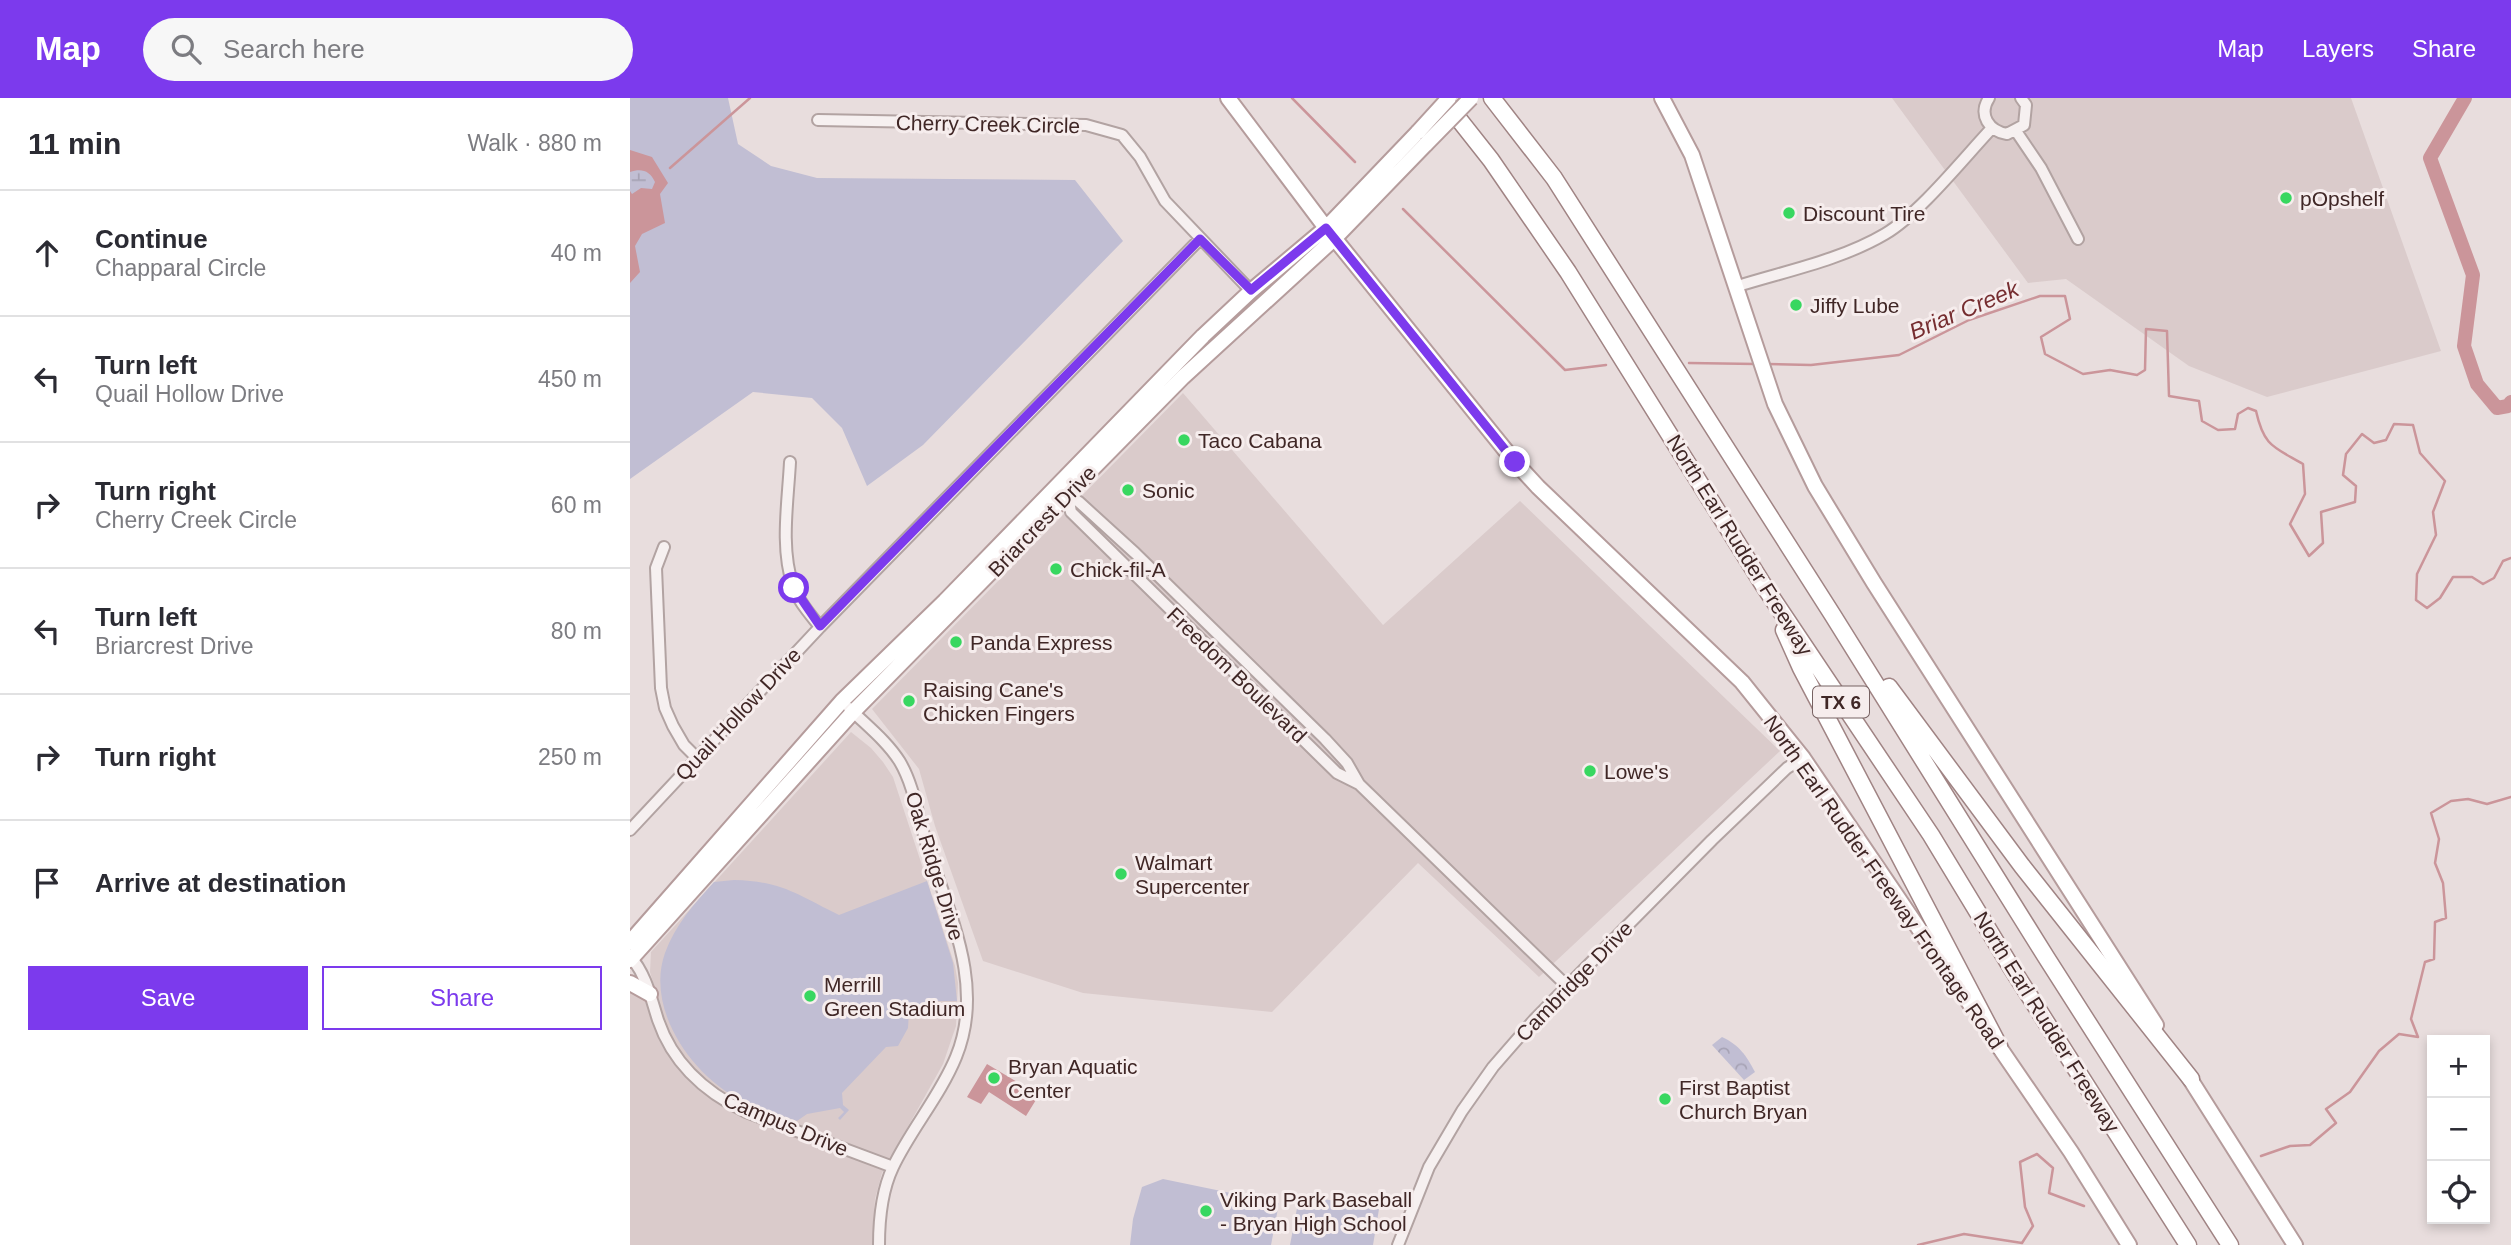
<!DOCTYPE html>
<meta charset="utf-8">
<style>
body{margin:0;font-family:Arial,sans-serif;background:#f7f7f7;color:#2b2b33}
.controls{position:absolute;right:21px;bottom:21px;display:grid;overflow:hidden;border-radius:0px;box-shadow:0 4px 10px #0003}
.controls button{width:63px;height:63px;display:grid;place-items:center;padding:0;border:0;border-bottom:2px solid #e1e1e2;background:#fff;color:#2b2b33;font:35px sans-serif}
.stop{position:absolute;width:21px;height:21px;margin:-16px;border:5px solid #7c3aed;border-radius:50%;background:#fff}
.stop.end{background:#7c3aed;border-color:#fff;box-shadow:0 2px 7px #0008}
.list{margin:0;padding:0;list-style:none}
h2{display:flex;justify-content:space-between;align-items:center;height:91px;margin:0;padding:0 28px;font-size:30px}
h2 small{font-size:23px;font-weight:400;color:#7c7c81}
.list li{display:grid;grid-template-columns:46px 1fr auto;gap:21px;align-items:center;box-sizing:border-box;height:126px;padding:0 28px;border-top:2px solid #e1e1e2}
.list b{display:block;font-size:26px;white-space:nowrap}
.list p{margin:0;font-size:23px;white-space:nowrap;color:#7c7c81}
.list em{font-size:23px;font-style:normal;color:#7c7c81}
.actions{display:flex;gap:14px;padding:21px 28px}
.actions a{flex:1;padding:16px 0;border:2px solid #7c3aed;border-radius:0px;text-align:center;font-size:24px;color:#7c3aed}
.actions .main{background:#7c3aed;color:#fff}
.icon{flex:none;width:38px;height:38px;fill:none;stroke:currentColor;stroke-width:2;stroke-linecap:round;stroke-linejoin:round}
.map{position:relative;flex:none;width:1881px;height:1147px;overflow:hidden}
header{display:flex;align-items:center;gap:42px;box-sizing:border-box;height:98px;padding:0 35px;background:#7c3aed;color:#fff}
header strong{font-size:33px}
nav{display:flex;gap:38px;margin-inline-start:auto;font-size:24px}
.search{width:490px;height:63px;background:#f7f7f7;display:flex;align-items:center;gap:18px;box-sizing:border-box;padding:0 24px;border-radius:38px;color:#7c7c81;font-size:26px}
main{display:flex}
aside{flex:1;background:#fff}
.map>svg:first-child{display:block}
</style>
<header>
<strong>Map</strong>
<div class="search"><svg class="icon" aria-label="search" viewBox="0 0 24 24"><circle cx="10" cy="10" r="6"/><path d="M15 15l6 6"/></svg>Search here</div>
<nav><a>Map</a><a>Layers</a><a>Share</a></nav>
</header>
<main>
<aside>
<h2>11 min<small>Walk · 880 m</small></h2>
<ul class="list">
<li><svg class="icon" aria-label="ahead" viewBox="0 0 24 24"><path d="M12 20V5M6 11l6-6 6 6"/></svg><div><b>Continue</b><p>Chapparal Circle</p></div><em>40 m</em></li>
<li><svg class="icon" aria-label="left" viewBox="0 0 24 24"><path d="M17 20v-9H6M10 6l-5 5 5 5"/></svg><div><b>Turn left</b><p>Quail Hollow Drive</p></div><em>450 m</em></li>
<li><svg class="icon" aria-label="right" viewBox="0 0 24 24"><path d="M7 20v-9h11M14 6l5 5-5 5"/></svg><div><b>Turn right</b><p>Cherry Creek Circle</p></div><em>60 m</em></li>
<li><svg class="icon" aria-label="left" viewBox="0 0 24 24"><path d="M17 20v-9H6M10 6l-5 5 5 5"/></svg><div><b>Turn left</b><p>Briarcrest Drive</p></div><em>80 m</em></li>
<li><svg class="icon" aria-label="right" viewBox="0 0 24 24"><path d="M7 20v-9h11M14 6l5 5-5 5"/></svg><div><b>Turn right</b></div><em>250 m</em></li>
<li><svg class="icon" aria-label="arrive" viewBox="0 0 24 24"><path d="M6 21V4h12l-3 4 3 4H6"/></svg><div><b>Arrive at destination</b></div></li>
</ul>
<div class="actions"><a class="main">Save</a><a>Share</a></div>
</aside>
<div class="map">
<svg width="1881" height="1147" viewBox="0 0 1881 1147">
<defs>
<pattern id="wetland-marsh" width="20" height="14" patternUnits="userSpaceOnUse" patternTransform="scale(1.75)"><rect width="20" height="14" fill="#c1bed3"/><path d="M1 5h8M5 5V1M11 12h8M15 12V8" fill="none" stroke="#a7a3b5"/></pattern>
<pattern id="park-crowns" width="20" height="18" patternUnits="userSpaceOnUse" patternTransform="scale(1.75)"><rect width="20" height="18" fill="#c1bed3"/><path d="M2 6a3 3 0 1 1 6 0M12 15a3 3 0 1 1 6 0" fill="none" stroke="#a7a3b5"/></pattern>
</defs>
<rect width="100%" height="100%" fill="#e8dddd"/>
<path fill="#dacbcb" d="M1262,0h459l90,253 -174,46 -78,-31 -123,-87 -38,4z
M553,295l200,232 137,-124 260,250 -241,226 -121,-114 -146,149 -189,-19 -100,-32 -48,-135 -16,-57 -47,-60z
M221,634l20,16 12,14 10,15 62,189 3,17 -2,43 -13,38 -61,109 -7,26 -3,46h-242v-257l16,11 3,8 10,-5 -9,-30 1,-20z"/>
<path fill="#c1bed3" d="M0,0h98l10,46 33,22 46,12 258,2 48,61 -200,204 -56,41 -25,-58 -30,-30 -59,-6 -123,87z
M104,782c48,1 64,15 105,35l88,-34 26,82 4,38h-23v11l-25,-1 -1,17 -10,18 -12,1 -44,46 1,12 6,5 -9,10 -2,-2 6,-6 -4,-4 -33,6 -10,7c-19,-7 -38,-13 -56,-21 -49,-24 -96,-91 -76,-147 10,-28 29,-49 49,-71z
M533,1081l116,24 -8,42h-141l3,-26 9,-32z
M677,1098l72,13 -6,36h-83l8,-42z"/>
<path fill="url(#wetland-marsh)" d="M4,72c11,0 16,2 21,12l-3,7 -20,5 -2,-22z"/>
<path fill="url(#park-crowns)" d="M1092,939c17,8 24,18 33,35l-11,8 -32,-35z"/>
<path fill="#cb959a" d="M0,52l22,7 16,26 -8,11 5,29 -23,11 -7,12 5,26 -10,11v-92l2,3 9,-6 11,1 3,-7c-5,-11 -13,-14 -25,-10z
M357,966l52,31 -13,21 -37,-24 -8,12 -14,-7z"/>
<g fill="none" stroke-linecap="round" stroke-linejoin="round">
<path stroke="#cb959a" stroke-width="2.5" d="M662,0l63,64
M40,70l80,-70
M773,111l162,161 41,-5
M1059,265l67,1
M1136,266l45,1 88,-10 70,-35 71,-24h25l5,23 -29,18 4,17 38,20 27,-4 27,5 8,-5 1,-41 21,2 2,65 30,5 3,20 16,9 17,-1 3,-15 10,-6 8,3c8,36 18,36 47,53l2,30 -15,30 19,32 14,-13 -2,-31 34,-10 1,-16 -13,-11 3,-21 16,-20 12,9 12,-3 8,-16 19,1 7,28 25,28 -12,31 3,23 -19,39 -1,26 11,8 13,-10 13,-21h19l11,7 11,-6 9,-17 8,-3
M1631,1058l29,-10 20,-1 26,-22 -10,-14 24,-17 29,-41 20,-17 19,3 -7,-18 14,-57 9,-3 1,-37 11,-4 -3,-35 -8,-20 4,-24 -8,-26 20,-12 17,-2 19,5 24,-7
M1288,1147l46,-11 58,9 11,-17 -8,-19 -5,-45 17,-8 16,14 -4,25 35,13"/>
<path stroke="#cb959a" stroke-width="14" d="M1835,0l-35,60 43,117 -9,71 13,38 20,24 11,-2 3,-4"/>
<g stroke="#b2a3a2" stroke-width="14">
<path id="minor" d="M1359,0c-11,17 0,33 18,36l17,-9 2,-20 -5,-7
M188,22l268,5 36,10 18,22 25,44 86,90
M1386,33l25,37 37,71
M1108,188c48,-15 103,-26 147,-52 35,-21 77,-74 107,-106
M160,364c-2,40 -10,85 3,124 5,15 17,28 27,41
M436,396l13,8 56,51 190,186 22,24 12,21
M438,398l3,16 266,261 22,11 208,202
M34,449l-8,21 5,120 4,20 8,18 11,19 13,13
M219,610c17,17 38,33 51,54 14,24 18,54 26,80 22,70 60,142 30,215 -16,39 -45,72 -63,110 -11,23 -14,53 -14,78
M0,732l190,-203 380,-388
M0,858c16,18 21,42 28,64 15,44 48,73 88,92l147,55
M768,1147l31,-78 33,-56 31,-44 41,-47 178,-180 75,-72 16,-10"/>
</g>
<g stroke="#b59c9c" stroke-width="18">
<path id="major" d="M598,0l98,130 189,234 23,25 204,195 61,76 167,246
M1032,0l30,57 83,249 40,82 59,97 282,442
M0,844l212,-241 103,-100 258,-265 48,-45 75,-63 92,-96
M0,862l223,-248 330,-335 152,-139 91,-94
M0,885l20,11
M1363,940l78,114 58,93
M1555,973l110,174"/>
</g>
<g stroke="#a08484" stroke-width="19">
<path id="highway" d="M862,0l62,80 278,436 214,343 184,288
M816,5l45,57 77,112 196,314 167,249 80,132 177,278
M1154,532l17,38 198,378
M1259,589l133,179 169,213"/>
</g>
<use href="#minor" stroke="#f6f0f0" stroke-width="10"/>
<use href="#major" stroke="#fff" stroke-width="14"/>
<use href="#highway" stroke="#fff" stroke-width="16"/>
<g stroke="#b59c9c" stroke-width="18" stroke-linecap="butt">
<path id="major-bridge" d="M788,34l31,-34
M796,46l45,-46"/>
</g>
<use href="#major-bridge" stroke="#fff" stroke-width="14"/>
</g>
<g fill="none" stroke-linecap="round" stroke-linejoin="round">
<path stroke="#7c3aed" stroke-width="9" d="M164,490l26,38 380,-387 51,51 75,-62 189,234"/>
</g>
<g fill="#38d760" stroke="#f6eded" stroke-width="2.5">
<circle cx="1656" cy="100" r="7"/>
<circle cx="1159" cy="115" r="7"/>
<circle cx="1166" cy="207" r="7"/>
<circle cx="554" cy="342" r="7"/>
<circle cx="498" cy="392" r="7"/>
<circle cx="426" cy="471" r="7"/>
<circle cx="326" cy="544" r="7"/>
<circle cx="279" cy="603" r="7"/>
<circle cx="960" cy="673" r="7"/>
<circle cx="491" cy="776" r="7"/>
<circle cx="180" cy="898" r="7"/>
<circle cx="364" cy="980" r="7"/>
<circle cx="1035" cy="1001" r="7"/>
<circle cx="576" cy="1113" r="7"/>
</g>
<g text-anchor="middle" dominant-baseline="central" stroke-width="6" stroke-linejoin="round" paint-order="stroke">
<rect fill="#f6eded" stroke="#776262" stroke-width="2" x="1183" y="588.5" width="56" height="31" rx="5"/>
<g font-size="19" font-weight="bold" fill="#402726">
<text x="1211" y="604">TX 6</text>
</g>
<g font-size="21" fill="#402726" stroke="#f6eded">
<text transform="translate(358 26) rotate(1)">Cherry Creek Circle</text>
<text transform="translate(412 423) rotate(-46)">Briarcrest Drive</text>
<text transform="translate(1110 447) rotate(58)">North Earl Rudder Freeway</text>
<text transform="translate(607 577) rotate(44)">Freedom Boulevard</text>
<text transform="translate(108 616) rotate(-47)">Quail Hollow Drive</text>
<text transform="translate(305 768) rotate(73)">Oak Ridge Drive</text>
<text transform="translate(1254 784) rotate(55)">North Earl Rudder Freeway Frontage Road</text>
<text transform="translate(944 883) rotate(-46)">Cambridge Drive</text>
<text transform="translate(1417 924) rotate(58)">North Earl Rudder Freeway</text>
<text transform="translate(156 1026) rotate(23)">Campus Drive</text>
</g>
<g font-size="21" fill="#402726" stroke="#f6eded" text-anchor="start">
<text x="1670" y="100">pOpshelf</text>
<text x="1173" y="115">Discount Tire</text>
<text x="1180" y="207">Jiffy Lube</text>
<text x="568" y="342">Taco Cabana</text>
<text x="512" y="392">Sonic</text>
<text x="440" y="471">Chick-fil-A</text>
<text x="340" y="544">Panda Express</text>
<text x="293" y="591">Raising Cane's<tspan x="293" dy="24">Chicken Fingers</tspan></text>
<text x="974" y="673">Lowe's</text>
<text x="505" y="764">Walmart<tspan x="505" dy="24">Supercenter</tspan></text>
<text x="194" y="886">Merrill<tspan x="194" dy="24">Green Stadium</tspan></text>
<text x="378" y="968">Bryan Aquatic<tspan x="378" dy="24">Center</tspan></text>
<text x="1049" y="989">First Baptist<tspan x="1049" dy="24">Church Bryan</tspan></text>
<text x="590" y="1101">Viking Park Baseball<tspan x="590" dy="24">- Bryan High School</tspan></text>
</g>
<g font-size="23" font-style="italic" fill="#762d30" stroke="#f6eded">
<text transform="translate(1334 212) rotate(-23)">Briar Creek</text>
</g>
</g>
</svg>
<div class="controls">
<button>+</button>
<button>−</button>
<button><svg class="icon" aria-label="locate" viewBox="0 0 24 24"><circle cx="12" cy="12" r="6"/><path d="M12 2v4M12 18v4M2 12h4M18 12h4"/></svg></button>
</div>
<div class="stop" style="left:164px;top:490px"></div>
<div class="stop end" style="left:885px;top:364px"></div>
</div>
</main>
